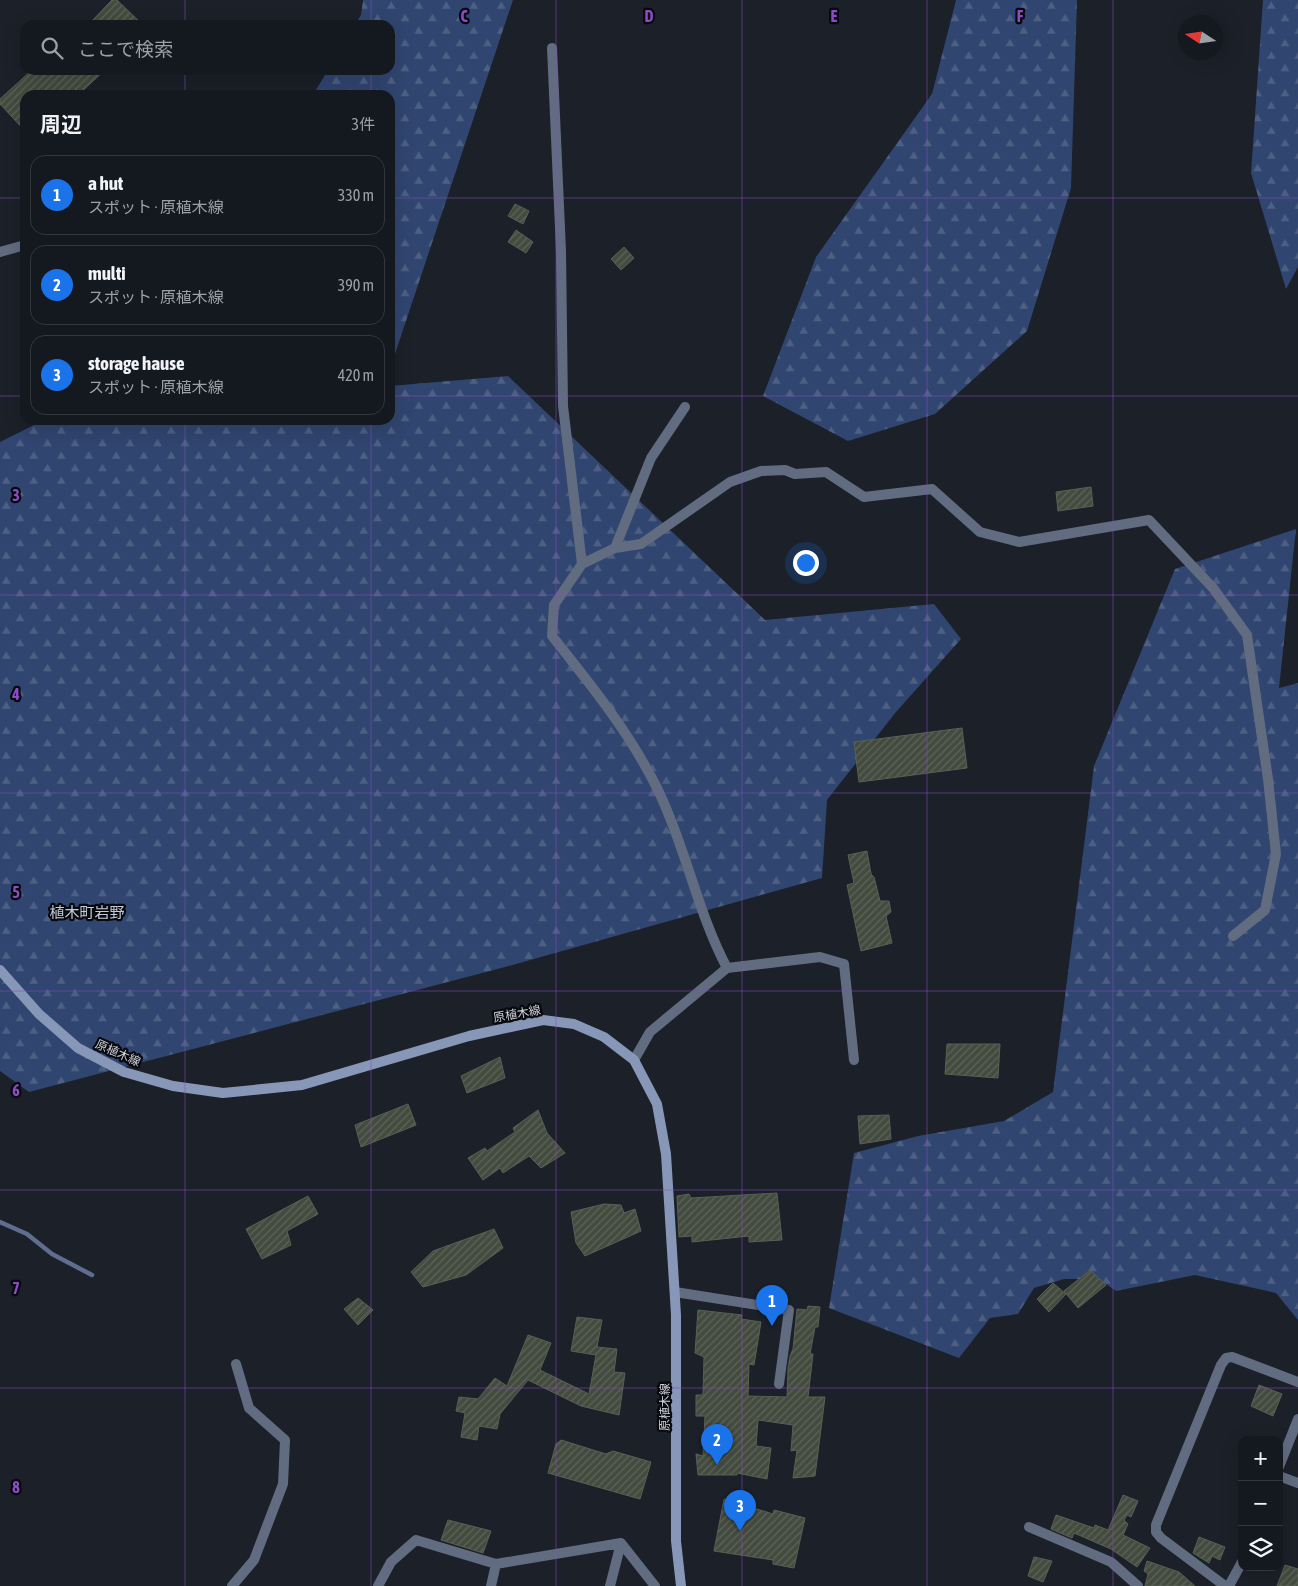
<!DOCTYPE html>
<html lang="ja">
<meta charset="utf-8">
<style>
body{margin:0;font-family:"Asap Condensed","Noto Sans JP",sans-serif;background:#21252c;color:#f1f3f6}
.controls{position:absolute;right:15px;bottom:15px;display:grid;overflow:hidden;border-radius:10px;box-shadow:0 5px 20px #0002}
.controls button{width:45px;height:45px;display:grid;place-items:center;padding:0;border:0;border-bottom:1px solid #33373d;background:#14181f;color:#f1f3f6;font:25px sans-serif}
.compass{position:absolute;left:1178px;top:15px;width:45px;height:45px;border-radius:50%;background:#14181f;box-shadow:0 5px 20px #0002;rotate:282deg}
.you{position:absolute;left:805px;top:562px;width:18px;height:18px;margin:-12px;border:4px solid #fff;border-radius:50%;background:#1a73e8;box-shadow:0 0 0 8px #1a73e833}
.badge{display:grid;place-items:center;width:32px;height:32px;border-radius:50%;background:#1a73e8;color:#fff;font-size:16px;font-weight:700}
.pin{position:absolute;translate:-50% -41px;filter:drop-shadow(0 1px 2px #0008)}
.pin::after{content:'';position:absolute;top:26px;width:18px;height:15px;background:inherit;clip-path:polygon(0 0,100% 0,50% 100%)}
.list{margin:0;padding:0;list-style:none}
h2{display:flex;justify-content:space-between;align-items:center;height:65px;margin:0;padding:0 20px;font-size:21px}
h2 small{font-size:16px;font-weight:400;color:#9da0a4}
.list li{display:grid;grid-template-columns:32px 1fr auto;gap:15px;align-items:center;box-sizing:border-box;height:80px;margin:0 10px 10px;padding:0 10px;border:1px solid #33373d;border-radius:15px}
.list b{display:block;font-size:19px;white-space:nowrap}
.list p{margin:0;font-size:16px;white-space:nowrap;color:#9da0a4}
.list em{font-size:16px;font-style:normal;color:#9da0a4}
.icon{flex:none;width:28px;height:28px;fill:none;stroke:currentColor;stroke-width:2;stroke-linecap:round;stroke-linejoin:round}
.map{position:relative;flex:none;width:1298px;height:1586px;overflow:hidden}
.search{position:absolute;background:#14181f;box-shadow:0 5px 20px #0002;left:20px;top:20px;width:375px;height:55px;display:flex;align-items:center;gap:12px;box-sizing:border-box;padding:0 18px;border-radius:15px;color:#9da0a4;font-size:19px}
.panel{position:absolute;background:#14181f;box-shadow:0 5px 20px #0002;left:20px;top:90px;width:375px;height:335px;border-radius:15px}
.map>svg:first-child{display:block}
</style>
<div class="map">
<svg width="1298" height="1586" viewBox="0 0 1298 1586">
<defs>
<pattern id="forest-firs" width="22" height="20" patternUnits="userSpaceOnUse" patternTransform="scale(1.25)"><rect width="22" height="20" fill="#30456f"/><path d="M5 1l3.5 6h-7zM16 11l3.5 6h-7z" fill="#4d5f83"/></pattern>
<pattern id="building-hatch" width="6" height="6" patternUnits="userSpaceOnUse" patternTransform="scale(1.25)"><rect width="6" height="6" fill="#434a3e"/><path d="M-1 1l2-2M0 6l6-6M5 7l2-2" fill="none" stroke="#5d6359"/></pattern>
</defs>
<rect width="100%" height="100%" fill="#1b2029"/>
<path fill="url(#forest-firs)" d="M363,0h150l-123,369v-274h-77l15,-25h62v-45h-35l6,-10z
M956,0h121l-6,188 -44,143 -92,83 -87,27 -85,-45 53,-139 116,-163z
M1263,0h35v267l-12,22 -35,-116z
M508,376l257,244 169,-16 27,35 -65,73 -69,88 -5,78 -317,89 -476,125 -29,-21v-629l44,-22h346v-34z
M1296,529l-17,159 19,-5v637l-22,-27 -81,-18 -79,16 -17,-12h-35l-30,9 -16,26 -28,4 -31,40 -130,-50 25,-155 64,-17 86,-15 49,-29 41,-326 81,-197z"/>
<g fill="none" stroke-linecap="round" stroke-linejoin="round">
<path stroke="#5f6e8e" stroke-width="4.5" d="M0,1222l27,12 25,20 40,21"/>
</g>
<path fill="url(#building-hatch)" stroke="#596055" d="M112,0h5l26,25h-55z
M32,70h73l-27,25h-53v36l-25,-27v-5z
M515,204l14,7 -6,13 -15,-8z
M516,230l17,12 -7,11 -18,-11z
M624,247l10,11 -13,12 -10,-11z
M1091,487l2,19 -35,5 -2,-19z
M962,728l5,40 -108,14 -5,-40z
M867,851l4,23 3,3 6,24h9l2,11 -5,4 6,27 -31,8 -14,-66 7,-2 -6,-28z
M947,1044h53l-2,34 -53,-4z
M500,1057l5,21 -38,15 -6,-17z
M408,1104l8,21 -55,22 -6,-22z
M538,1110l9,23 18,20 -24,15 -12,-12 -26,17 -3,-5 -17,12 -15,-22 17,-10 2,3 28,-19 -2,-4z
M889,1115l2,24 -31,5 -2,-28z
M777,1193l5,47 -33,2v-6l-57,6v-6l-13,1 -2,-41 12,-2 2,4z
M308,1196l10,18 -31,17 4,14 -29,14 -16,-30z
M604,1204l17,1 3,8 11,-4 6,22 -56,25 -9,-13 -5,-31z
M494,1229l9,19 -37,27 -43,12 -12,-15 22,-21z
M1090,1270l16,15 -28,23 -14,-17z
M1053,1283l13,11 -17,18 -12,-13z
M358,1298l15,12 -15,15 -14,-16z
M808,1306l12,1 -2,20h-3l-5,27h3l-5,43h17l-10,79 -22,2 4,-28 -6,1 2,-26 -35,-5 -2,26 15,2 -4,31 -30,-6v2h-39l-2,-21 7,2 2,-40h-9v-21h7l1,-38 -9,-4 3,-43 44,5 -1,4 20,3 -7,43 -5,-1 -1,32 39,1 1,-28 2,-13 3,-7 4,-40 10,1z
M577,1317l25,3 -5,27 20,2 -3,23 11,1 -6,42 -38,-9 -53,-26 -28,34 -3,15 -18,-3 -2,14 -16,-3 4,-24 -9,-2 3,-14 19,2 17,-21 12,8 21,-51 23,8 -11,27 49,24 7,-39 -25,-4z
M1259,1385l23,9 -9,22 -22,-10z
M561,1440l45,14 7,-3 38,11 -11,37 -92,-26 8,-29z
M1123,1495l15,6 -7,16 -4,-2 -3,5 4,4 -5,11 27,13 -13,19 -26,-18 -37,-16 -2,5 -21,-9 5,-14 38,13 1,-3 13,5z
M724,1499l49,15 1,-4 31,8 -11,50 -21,-4v-4l-59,-9z
M448,1520l43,11 -8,22 -42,-13z
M1199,1537l26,10 -5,13 -8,-4 -3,7 -16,-10z
M1034,1557l18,4 -9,21 -15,-6z
M1147,1561l32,11 16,14h-50l3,-12 -4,-3z
M1285,1565l13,4v17h-21z"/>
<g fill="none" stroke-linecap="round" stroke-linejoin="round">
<path stroke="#616c80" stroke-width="10" d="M552,48l9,203 2,155 19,158
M0,252l25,-7
M685,407l-34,51 -36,90 -33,16 -28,41 -2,31c39,49 78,97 106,154 28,58 39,121 69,178
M615,548l26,-4 89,-62 31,-11 24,-1 10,4 31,-2 38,25 68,-8 48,43 39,10 130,-22 64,68 34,47 21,144 8,75 -11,56 -32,26
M634,1060l16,-28 77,-64 93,-11 24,7 10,96
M675,1292l114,18 -10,74
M1279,1467l19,-48
M1279,1476l19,7
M1029,1527l82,35 27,24
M232,1586l22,-26 29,-76 2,-44 -36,-32 -13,-44
M378,1586l13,-24 25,-22 80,24 125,-21 34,43
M491,1586l5,-22
M610,1586l11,-43
M1225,1586l-64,-48 -5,-6v-7l65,-160 5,-7 6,-1 66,25
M1229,1586l13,-24"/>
<path stroke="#8697b8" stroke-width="10" d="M0,970l39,44 39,34 46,24 49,14 50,7 79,-8 167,-49 74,-16 31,4 30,13 30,23 23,44 9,50 10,161v226l5,45"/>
</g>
<path fill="none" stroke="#8c4dc4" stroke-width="1" stroke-opacity="0.55" d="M185,0v25M371,0v25M556,0v1586M742,0v1586M927,0v1586M1113,0v1586M185,70v25M371,70v25M0,198h25M390,198h908M0,396h25M390,396h908M185,420v1166M371,420v1166M0,595h1298M0,793h1298M0,991h1298M0,1190h1298M0,1388h1298"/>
<g text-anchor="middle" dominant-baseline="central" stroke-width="4.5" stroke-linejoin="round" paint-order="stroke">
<g font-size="12" fill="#ced1d8" stroke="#07090e">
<text transform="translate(517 1014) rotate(-10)">原植木線</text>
<text transform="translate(118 1053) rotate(24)">原植木線</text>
<text transform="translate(665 1407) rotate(-90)">原植木線</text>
</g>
<g font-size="15" fill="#c4cbd8" stroke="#07090e">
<text x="87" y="912">植木町岩野</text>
</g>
</g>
<g font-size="16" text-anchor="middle" font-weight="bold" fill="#8c4dc4" stroke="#07090e" stroke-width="4.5" stroke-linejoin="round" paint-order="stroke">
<text x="464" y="22">C</text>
<text x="649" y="22">D</text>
<text x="834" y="22">E</text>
<text x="1020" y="22">F</text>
<text x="16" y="501">3</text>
<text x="16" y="700">4</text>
<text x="16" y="898">5</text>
<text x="16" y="1096">6</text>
<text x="16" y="1294">7</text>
<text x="16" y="1493">8</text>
</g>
</svg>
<div class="controls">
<button>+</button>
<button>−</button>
<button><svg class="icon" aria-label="layers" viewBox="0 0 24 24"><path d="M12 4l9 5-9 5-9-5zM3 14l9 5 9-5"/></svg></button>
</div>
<svg class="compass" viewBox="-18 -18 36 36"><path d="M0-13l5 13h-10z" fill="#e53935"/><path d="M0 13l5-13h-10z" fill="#9da0a4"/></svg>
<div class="you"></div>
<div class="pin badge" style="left:772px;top:1326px">1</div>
<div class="pin badge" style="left:717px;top:1465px">2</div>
<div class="pin badge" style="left:740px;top:1531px">3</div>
<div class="search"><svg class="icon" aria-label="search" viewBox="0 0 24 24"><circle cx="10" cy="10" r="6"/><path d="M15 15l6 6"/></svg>ここで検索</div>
<section class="panel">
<h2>周辺<small>3件</small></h2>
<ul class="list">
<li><span class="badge">1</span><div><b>a hut</b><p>スポット · 原植木線</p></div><em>330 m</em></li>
<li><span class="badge">2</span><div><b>multi</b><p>スポット · 原植木線</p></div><em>390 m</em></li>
<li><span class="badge">3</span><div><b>storage hause</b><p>スポット · 原植木線</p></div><em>420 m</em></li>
</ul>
</section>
</div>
